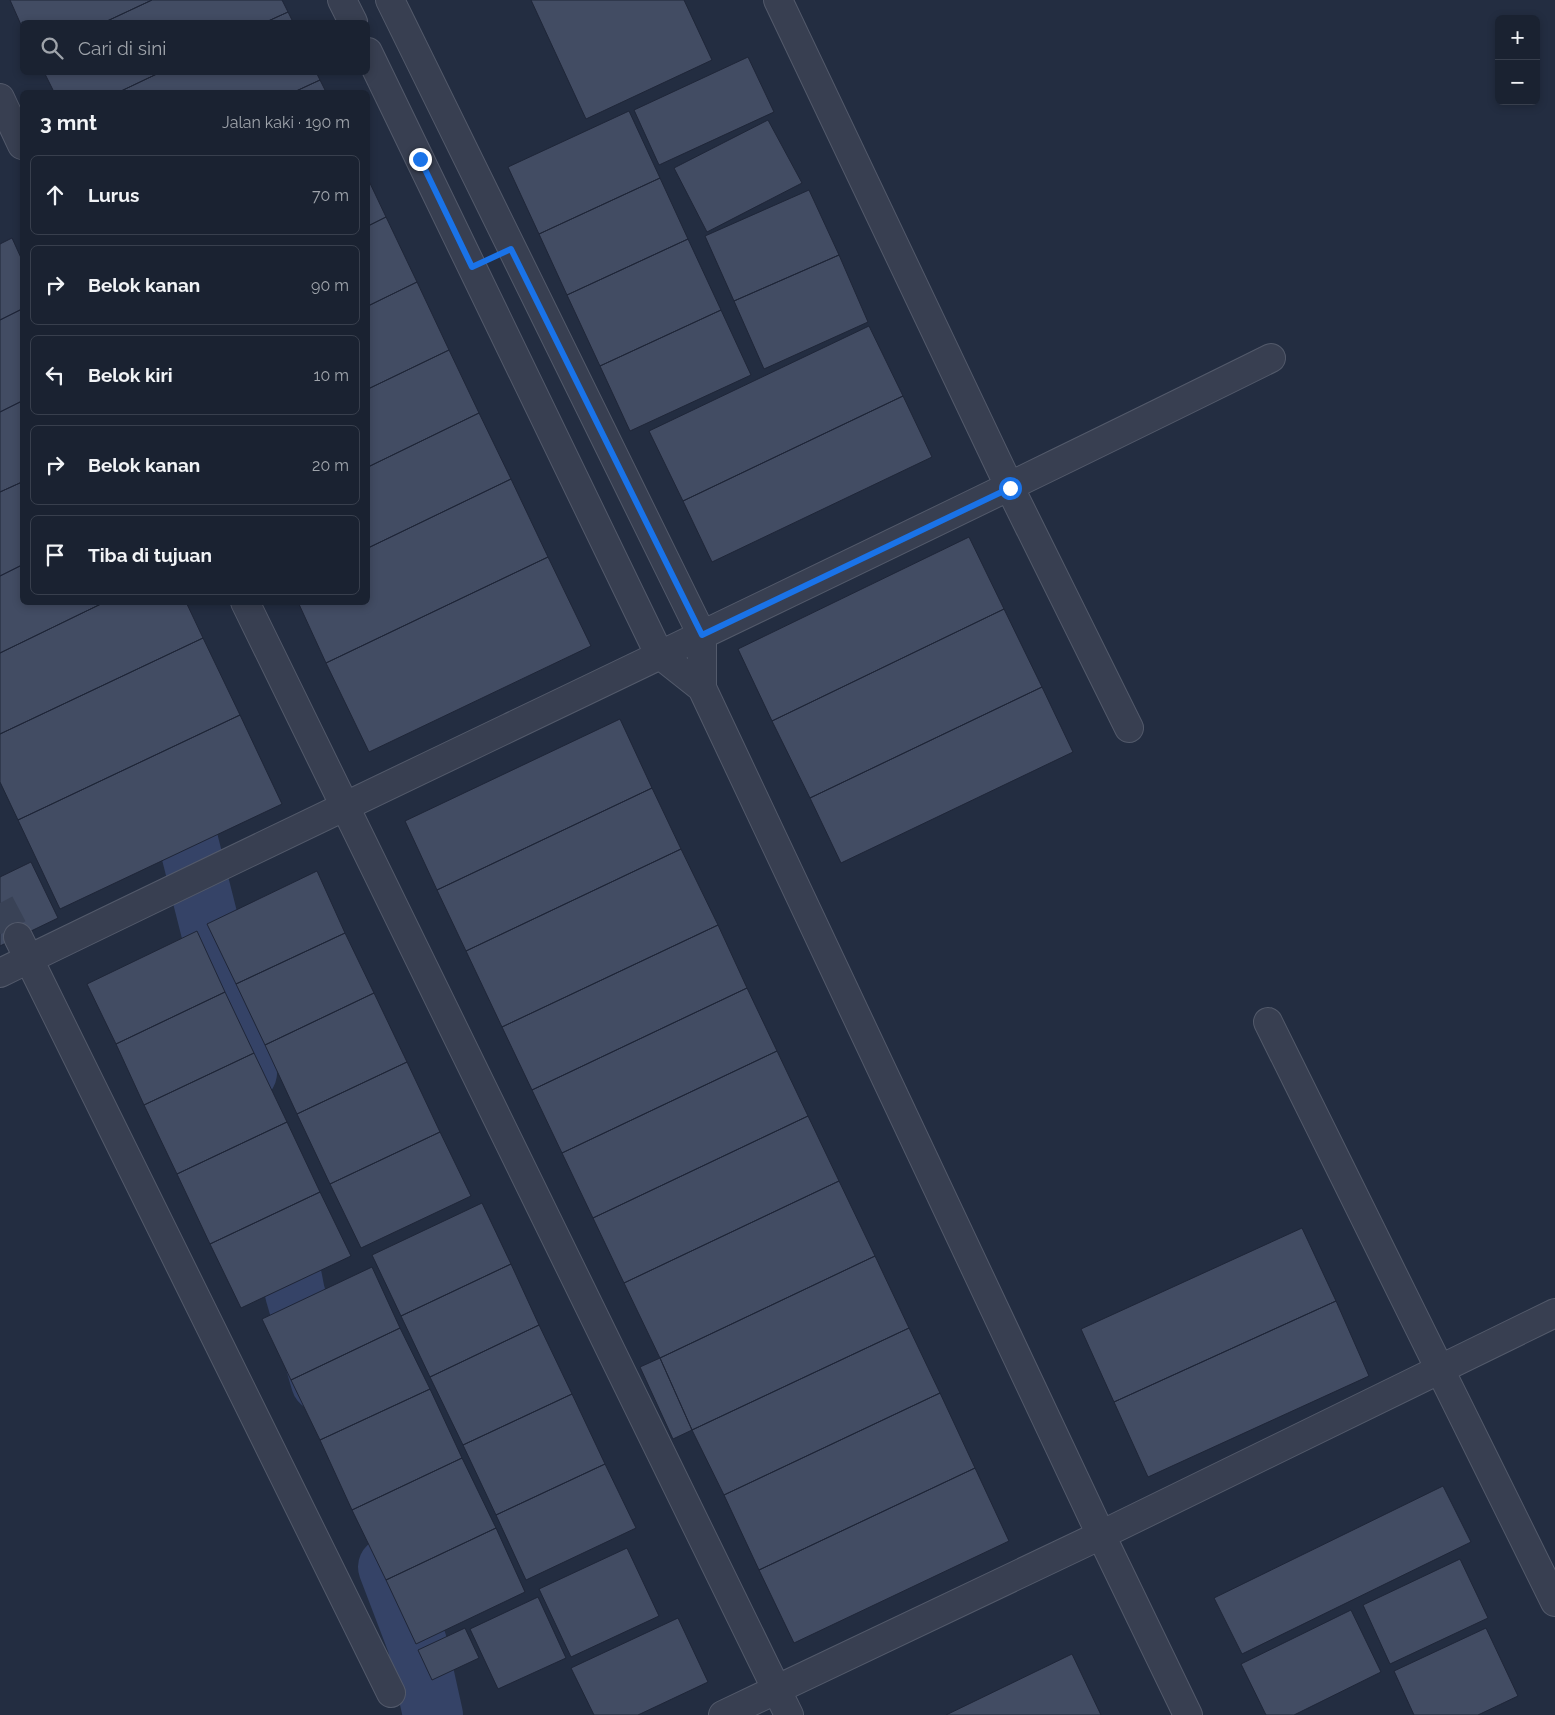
<!DOCTYPE html>
<html lang="id">
<meta charset="utf-8">
<style>
body{margin:0;font-family:Raleway,sans-serif;background:#232a39;color:#f1f3f6}
.controls{position:absolute;right:15px;top:15px;display:grid;overflow:hidden;border-radius:8px;box-shadow:0 2px 8px #0003}
.controls button{width:45px;height:45px;display:grid;place-items:center;padding:0;border:0;border-bottom:1px solid #383f4d;background:#1a2231;color:#f1f3f6;font:25px sans-serif}
.stop{position:absolute;width:15px;height:15px;margin:-11px;border:4px solid #1a73e8;border-radius:50%;background:#fff}
.stop.end{background:#1a73e8;border-color:#fff;box-shadow:0 1px 5px #0008}
.list{margin:0;padding:0;list-style:none}
h2{display:flex;justify-content:space-between;align-items:center;height:65px;margin:0;padding:0 20px;font-size:21px}
h2 small{font-size:16px;font-weight:400;color:#9fa4ab}
.list li{display:grid;grid-template-columns:32px 1fr auto;gap:15px;align-items:center;box-sizing:border-box;height:80px;margin:0 10px 10px;padding:0 10px;border:1px solid #383f4d;border-radius:8px}
.list b{display:block;font-size:19px;white-space:nowrap}
.list em{font-size:16px;font-style:normal;color:#9fa4ab}
.icon{flex:none;width:28px;height:28px;fill:none;stroke:currentColor;stroke-width:2;stroke-linecap:round;stroke-linejoin:round}
.map{position:relative;flex:none;width:1555px;height:1715px;overflow:hidden}
.search{position:absolute;background:#1a2231;box-shadow:0 2px 8px #0003;left:20px;top:20px;width:350px;height:55px;display:flex;align-items:center;gap:12px;box-sizing:border-box;padding:0 18px;border-radius:8px;color:#9fa4ab;font-size:19px}
.panel{position:absolute;background:#1a2231;box-shadow:0 2px 8px #0003;left:20px;top:90px;width:350px;height:515px;border-radius:8px}
.map>svg:first-child{display:block}
</style>
<div class="map">
<svg width="1555" height="1715" viewBox="0 0 1555 1715">
<rect width="100%" height="100%" fill="#232d41"/>
<g fill="none" stroke-linecap="round" stroke-linejoin="round">
<path stroke="#354367" stroke-width="60" d="M172,767l3,22 72,284
M277,1202l18,91 26,89
M388,1567l29,76 16,72"/>
</g>
<path fill="#424c63" stroke="#1f2638" d="M10,0h142l-47,22h-83v5z
M152,0h130l6,12 -22,10h-161z
M531,0h153l28,60 -126,59z
M288,12l5,10h-27z
M748,57l26,55 -115,53 -25,-55z
M44,72h117l-42,20h-65z
M161,72h155l4,8 -26,12h-175z
M320,80l6,12h-32z
M629,111l31,67 -121,56 -31,-67z
M768,120l34,63 -95,49 -33,-64z
M660,178l28,61 -121,56 -28,-61z
M368,179l18,38 -18,9z
M809,190l30,65 -105,46 -29,-65z
M386,217l31,65 -49,24v-80z
M12,238l10,22v49l-22,11v-76z
M688,239l33,71 -121,56 -33,-71z
M839,255l29,67 -104,47 -30,-68z
M417,282l32,68 -81,39v-83z
M22,309v92l-22,11v-92z
M721,310l30,65 -121,56 -30,-65z
M869,326l34,70 -220,105 -34,-70z
M449,350l30,63 -111,54v-78z
M903,396l29,61 -220,105 -29,-61z
M22,401v81l-22,10v-80z
M479,413l32,66 -143,69v-81z
M511,479l37,78 -222,106 -28,-61h70v-54z
M22,482v83l-22,11v-84z
M969,537l35,72 -232,112 -34,-72z
M548,557l43,89 -222,106 -43,-89z
M22,565v37h83l-105,51v-77z
M105,602h81l17,36 -203,96v-81z
M1004,609l38,78 -232,111 -38,-77z
M203,638l37,77 -222,105 -18,-38v-48z
M1042,687l31,65 -232,111 -31,-65z
M240,715l42,89 -222,105 -42,-89z
M620,719l32,69 -215,102 -32,-69z
M652,788l29,61 -215,102 -29,-61z
M681,849l37,76 -216,102 -36,-76z
M31,862l27,56 -58,28v-69z
M317,871l28,62 -109,51 -29,-60z
M718,925l29,63 -215,102 -30,-63z
M197,931l28,61 -109,52 -29,-60z
M345,933l29,60 -109,52 -29,-61z
M747,988l30,63 -215,102 -30,-63z
M225,992l29,61 -110,52 -28,-61z
M374,993l33,69 -110,52 -32,-69z
M777,1051l31,65 -215,102 -31,-65z
M254,1053l33,69 -110,52 -33,-69z
M407,1062l33,70 -110,52 -33,-70z
M808,1116l31,65 -215,102 -31,-65z
M287,1122l33,70 -110,52 -33,-70z
M440,1132l31,64 -110,52 -31,-64z
M839,1181l36,75 -215,102 -36,-75z
M320,1192l31,64 -110,52 -31,-64z
M482,1203l29,61 -110,52 -29,-61z
M1302,1228l34,73 -222,101 -33,-73z
M875,1256l34,72 -217,102 -32,-72z
M511,1264l28,61 -109,52 -29,-61z
M372,1267l28,61 -109,52 -29,-61z
M1336,1301l33,75 -221,101 -34,-75z
M539,1325l33,69 -109,51 -33,-68z
M400,1328l30,61 -110,51 -29,-60z
M909,1328l31,65 -216,102 -32,-65z
M660,1358l32,72 -19,9 -33,-72z
M430,1389l32,69 -110,52 -32,-70z
M940,1393l35,75 -216,102 -35,-75z
M572,1394l33,70 -109,51 -33,-70z
M462,1458l34,70 -110,52 -34,-70z
M605,1464l31,64 -110,52 -30,-65z
M975,1468l34,73 -215,102 -35,-73z
M1443,1486l28,56 -229,112 -28,-56z
M496,1528l29,64 -109,52 -30,-64z
M627,1548l32,68 -88,41 -32,-68z
M1460,1559l28,59 -98,46 -27,-59z
M538,1597l28,61 -68,31 -28,-60z
M1351,1610l30,62 -87,43h-28l-25,-51z
M678,1618l30,64 -70,33h-44l-23,-47z
M465,1628l14,30 -47,22 -14,-30z
M1486,1628l32,68 -40,19h-64l-20,-44z
M1072,1654l29,61h-155z"/>
<g fill="none" stroke-linecap="round" stroke-linejoin="round">
<path stroke="#394256" stroke-width="28" stroke-dasharray="28 14" stroke-linecap="butt" d="M0,903l18,34"/>
<g stroke="#535a6b" stroke-width="30">
<path id="minor" d="M342,0l11,22
M390,0l312,635v53l399,847 87,180
M778,0l232,488 119,240
M368,52l291,602 43,34
M0,98l22,47
M245,602l544,1113
M18,937l373,756
M0,973c423,-206 850,-406 1271,-615
M1268,1022l287,580
M723,1715l378,-180 454,-222"/>
</g>
<use href="#minor" stroke="#383f51" stroke-width="28"/>
</g>
<g fill="none" stroke-linecap="round" stroke-linejoin="round">
<path stroke="#1a73e8" stroke-width="6" d="M420,159l52,108 39,-18 191,386 308,-147"/>
</g>
</svg>
<div class="controls">
<button>+</button>
<button>−</button>
</div>
<div class="stop" style="left:1010px;top:488px"></div>
<div class="stop end" style="left:420px;top:159px"></div>
<div class="search"><svg class="icon" aria-label="search" viewBox="0 0 24 24"><circle cx="10" cy="10" r="6"/><path d="M15 15l6 6"/></svg>Cari di sini</div>
<section class="panel">
<h2>3 mnt<small>Jalan kaki · 190 m</small></h2>
<ul class="list">
<li><svg class="icon" aria-label="ahead" viewBox="0 0 24 24"><path d="M12 20V5M6 11l6-6 6 6"/></svg><div><b>Lurus</b></div><em>70 m</em></li>
<li><svg class="icon" aria-label="right" viewBox="0 0 24 24"><path d="M7 20v-9h11M14 6l5 5-5 5"/></svg><div><b>Belok kanan</b></div><em>90 m</em></li>
<li><svg class="icon" aria-label="left" viewBox="0 0 24 24"><path d="M17 20v-9H6M10 6l-5 5 5 5"/></svg><div><b>Belok kiri</b></div><em>10 m</em></li>
<li><svg class="icon" aria-label="right" viewBox="0 0 24 24"><path d="M7 20v-9h11M14 6l5 5-5 5"/></svg><div><b>Belok kanan</b></div><em>20 m</em></li>
<li><svg class="icon" aria-label="arrive" viewBox="0 0 24 24"><path d="M6 21V4h12l-3 4 3 4H6"/></svg><div><b>Tiba di tujuan</b></div></li>
</ul>
</section>
</div>
